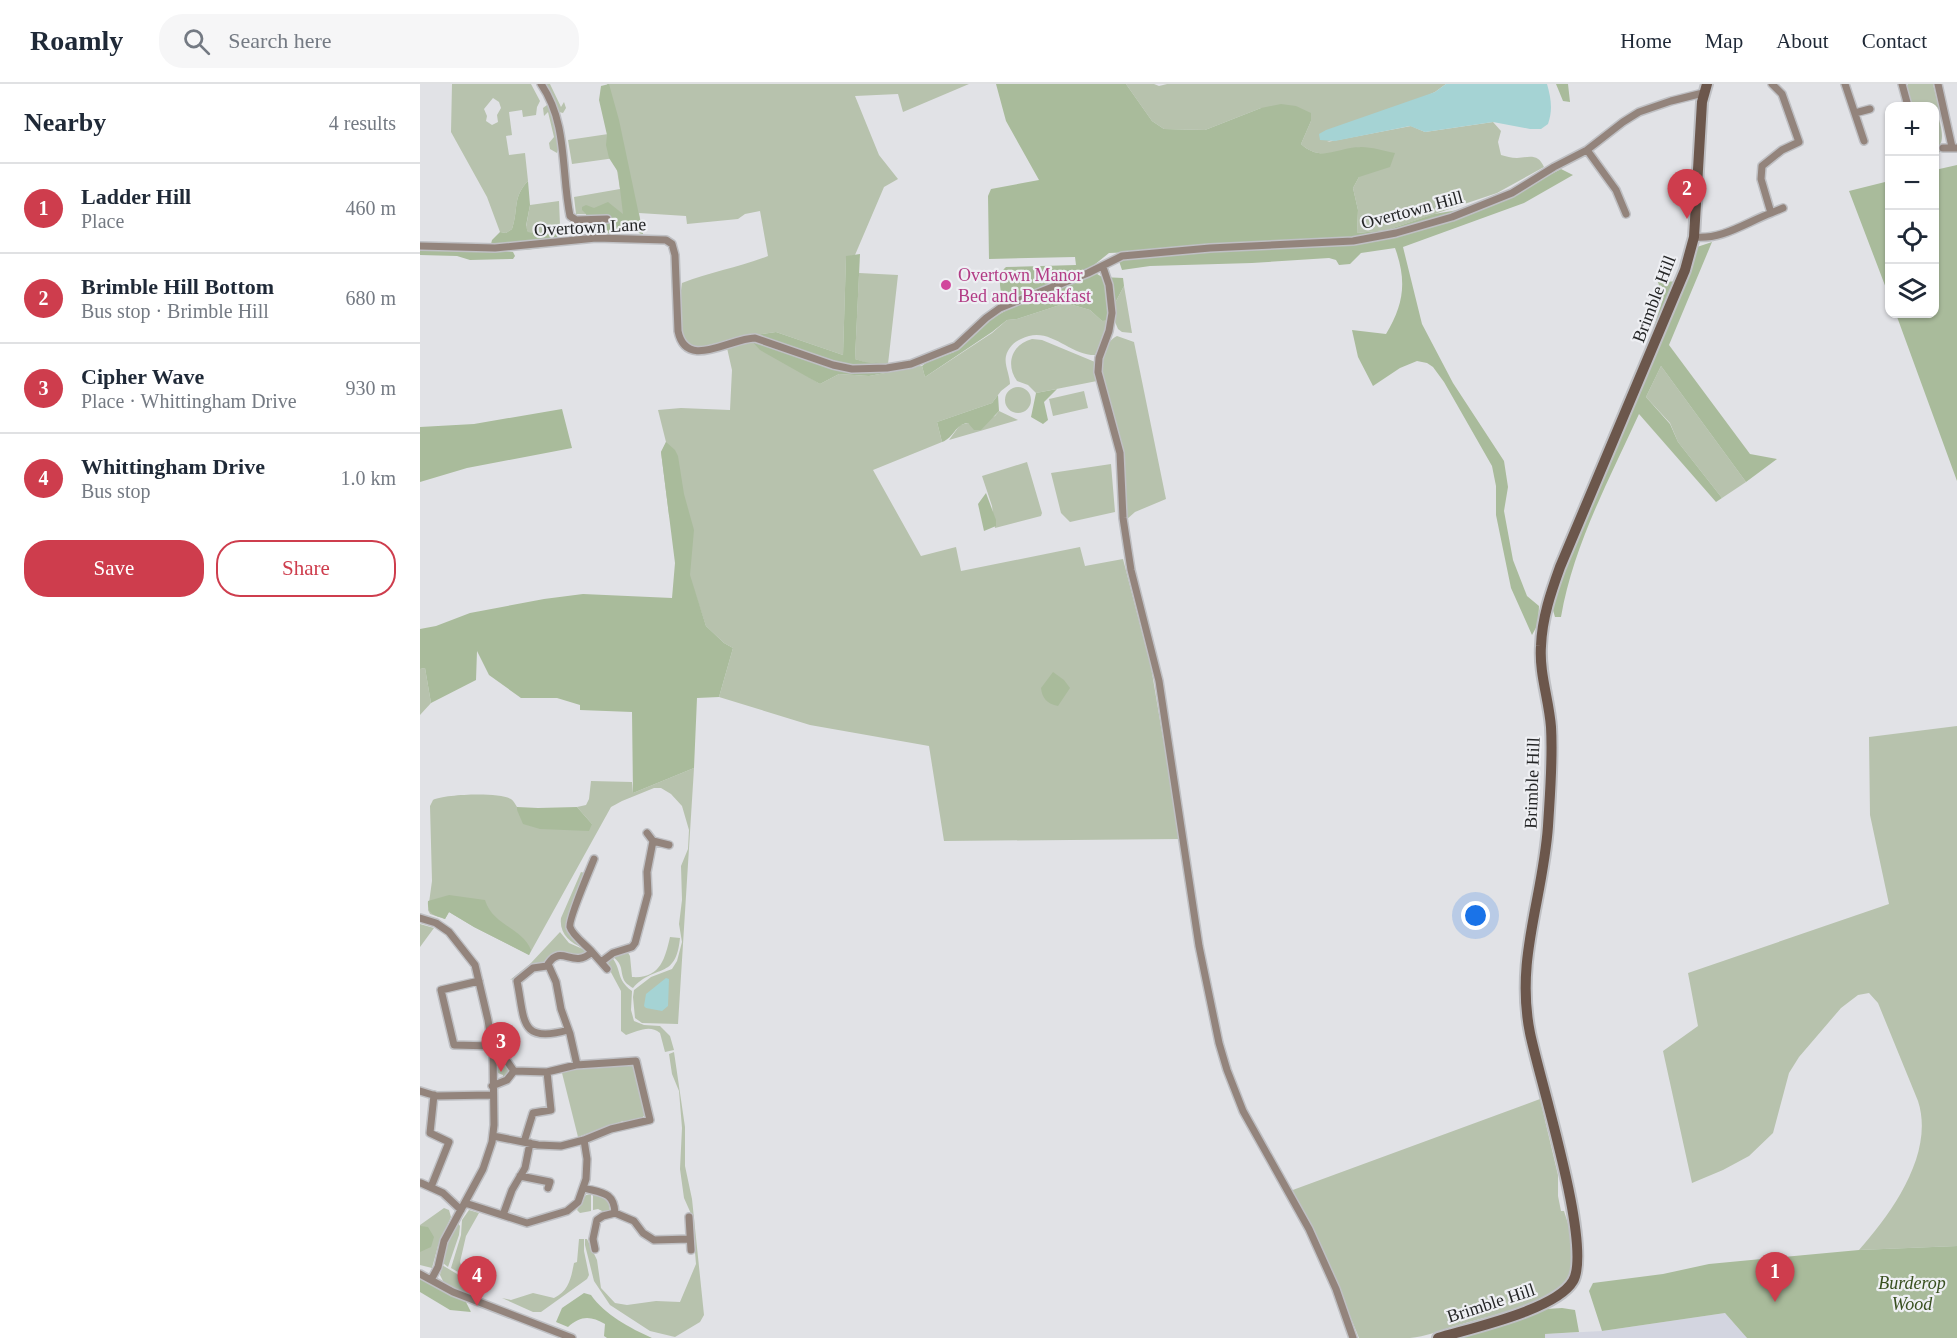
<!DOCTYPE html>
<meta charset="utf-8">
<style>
body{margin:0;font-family:"Times New Roman",serif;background:#f6f6f7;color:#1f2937}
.controls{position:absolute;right:18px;top:18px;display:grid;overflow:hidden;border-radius:12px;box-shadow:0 2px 4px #0004}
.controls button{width:54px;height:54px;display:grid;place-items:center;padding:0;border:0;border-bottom:2px solid #e0e1e3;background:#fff;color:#1f2937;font:30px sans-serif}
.you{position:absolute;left:1056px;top:832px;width:21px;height:21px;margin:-15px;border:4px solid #fff;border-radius:50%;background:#1a73e8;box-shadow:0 0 0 9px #1a73e833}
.badge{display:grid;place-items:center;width:39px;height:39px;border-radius:50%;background:#ce3d4d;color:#fff;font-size:20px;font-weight:700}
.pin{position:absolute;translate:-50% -50px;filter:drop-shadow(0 2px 3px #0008)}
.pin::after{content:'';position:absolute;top:32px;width:21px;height:18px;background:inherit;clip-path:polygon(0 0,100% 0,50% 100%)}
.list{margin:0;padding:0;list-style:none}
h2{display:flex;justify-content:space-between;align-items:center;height:78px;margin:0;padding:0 24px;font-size:26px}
h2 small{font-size:20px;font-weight:400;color:#747a83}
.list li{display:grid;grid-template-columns:39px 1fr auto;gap:18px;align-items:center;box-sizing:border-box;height:90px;padding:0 24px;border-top:2px solid #e0e1e3}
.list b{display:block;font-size:22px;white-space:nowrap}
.list p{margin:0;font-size:20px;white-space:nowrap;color:#747a83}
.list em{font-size:20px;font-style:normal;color:#747a83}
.actions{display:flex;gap:12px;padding:18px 24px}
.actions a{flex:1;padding:14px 0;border:2px solid #ce3d4d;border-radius:24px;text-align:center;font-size:21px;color:#ce3d4d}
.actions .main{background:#ce3d4d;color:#fff}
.icon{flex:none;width:33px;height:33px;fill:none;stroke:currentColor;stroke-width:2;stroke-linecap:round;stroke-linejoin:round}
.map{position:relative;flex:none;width:1537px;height:1254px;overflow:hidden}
header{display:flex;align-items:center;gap:36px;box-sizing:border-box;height:84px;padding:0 30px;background:#fff;border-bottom:2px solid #e0e1e3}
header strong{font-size:28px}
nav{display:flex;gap:33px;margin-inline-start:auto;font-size:21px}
.search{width:420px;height:54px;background:#f6f6f7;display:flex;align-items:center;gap:15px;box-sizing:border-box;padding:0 21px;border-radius:24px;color:#747a83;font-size:22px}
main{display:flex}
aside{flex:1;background:#fff}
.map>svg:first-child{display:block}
</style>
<header>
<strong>Roamly</strong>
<div class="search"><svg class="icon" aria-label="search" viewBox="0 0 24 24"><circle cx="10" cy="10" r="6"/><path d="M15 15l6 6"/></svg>Search here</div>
<nav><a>Home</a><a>Map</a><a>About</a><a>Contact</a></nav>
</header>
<main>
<aside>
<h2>Nearby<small>4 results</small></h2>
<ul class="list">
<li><span class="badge">1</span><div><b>Ladder Hill</b><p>Place</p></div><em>460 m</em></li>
<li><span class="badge">2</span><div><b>Brimble Hill Bottom</b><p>Bus stop · Brimble Hill</p></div><em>680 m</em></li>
<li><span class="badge">3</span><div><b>Cipher Wave</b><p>Place · Whittingham Drive</p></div><em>930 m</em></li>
<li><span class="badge">4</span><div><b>Whittingham Drive</b><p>Bus stop</p></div><em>1.0 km</em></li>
</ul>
<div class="actions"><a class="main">Save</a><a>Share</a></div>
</aside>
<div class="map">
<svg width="1537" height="1254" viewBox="0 0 1537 1254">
<rect width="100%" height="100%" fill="#e1e2e6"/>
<path fill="#d3d5e0" d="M1305,1229l22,25h-202v-4l57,-3z"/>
<path fill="#b7c2ad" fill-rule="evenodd" d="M32,0h79l9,17 -3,6 -1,8 -13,2 -1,-7 -13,2 3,23 -6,1 3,19 16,-2 3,28c-16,17 -9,27 -16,48l-6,4 -6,-1 -13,-35 -36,-65zM73,14l6,4 2,6 -4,7 1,7 -6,3 -6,-4 1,-5 -3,-7z
M125,0h5l11,23 3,-5 2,6 -3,5 -4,-1z
M187,0h362l-66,28 -5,-18 -43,2 24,59 19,24 -14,8 -29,68 -9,2 -3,98 -67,-23 -29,4 -51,12 -8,-3 -6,-8 -3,-31 3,-23c28,-11 58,-16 86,-27l-8,-45 -15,3 -7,5 -51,5 -1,-8 -47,-3 4,21 -4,-1 -6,-9 -36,-10h-21l-2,-17 46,-8 -5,-31 -43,6 -4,-24 47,-7z
M706,0h28l5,2 8,-2h279l-11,8 -108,50 84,-16 14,6 68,-10 8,9 -3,11 3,13c5,1 10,3 16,3 12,-1 21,-5 27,9l-47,26 -110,37 -30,3 1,-23 -5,-22 6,-11 2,-30c-22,4 -42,14 -60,-3l10,-23 -50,-13 -56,22 -41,-1 -12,-8z
M1488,0h25l6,24 -2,3c2,11 9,26 2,35l1,6 -5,2v-3l-1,-45h-23l-5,-18z
M127,21l3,1c4,14 12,34 7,47l-7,-4 -1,-6 5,-6 -6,-25 -4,4 -1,-8z
M139,117l1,24h-7l-9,8 -16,-1 -2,-5 4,-22z
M439,189l39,2 -10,89 -24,-2 -9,-3z
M704,202l8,47 -10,-1 -4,-3 -3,-7 -1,-17z
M646,219l24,7 12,11 7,-7 -2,16 -12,25c-27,0 -46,-31 -74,-16 -7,3 -13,9 -15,17 -2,9 4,19 4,28l-9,7 -9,12 -55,19 5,20 -69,28 48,86 35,-9 5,24 119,-24 5,19 38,-7 28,108 29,172 -236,2 -15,-95 -119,-21 -91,-28 14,-49 -9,-5 -18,-17 -37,-111 -8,-63 5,-10 -8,-32 23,-2 49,2 2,-40 -5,-22 26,-6 67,42 19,-10 30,2 53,-10 3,11 67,-44 15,-13 10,-1z
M697,252l17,6 32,157 -31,13 -9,8 -2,-56 -22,-85c-1,-16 0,-35 15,-43z
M612,255l10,1 53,22 2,19 -61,12 -8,-8 -11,-4c-12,-17 -5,-37 15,-42z
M1241,282l85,116 -24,16 -44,-56 -8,-19 -24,-26z
M585 316a13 13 0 1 1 26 0a13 13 0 1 1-26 0Z
M664,307l4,17 -35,8 -4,-17z
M579,327l19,9 -69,20 11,-15 8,-2 3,2 24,-9z
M607,378l15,51 -1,3 -46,12 -3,-22 -10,-30z
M691,380l4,48 -45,10 -9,-9 -10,-40z
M5,584l6,35 -11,12v-46z
M1537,642v520l-98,4c33,-37 76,-97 59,-149l-40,-98 -9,-10 -11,2 -17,13 -42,49 -10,16 -16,60 -24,23 -26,14 -31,13 -29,-132 35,-25 -10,-53 201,-69 -19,-89 -1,-78z
M274,684l-16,256 -36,-1 -7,-5 -2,-21 1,-7 17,-13 21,-8 5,-8 5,-19 -3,-18 3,-24 -1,-34 7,-17 1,-19 -7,-24 -11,-12 -10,-6h-7l-32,13 -11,6 -82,148 -55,-28 -25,-15 -4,7 -15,-5 -2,-4 4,-29 -2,-75 3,-6c12,-6 67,-8 78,-1 3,2 4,5 6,8v3l75,14 -15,-17 9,-2 3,-6 2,-18 41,1 1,11z
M161,788l4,1 -17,48 15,27c-13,-5 -24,-15 -22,-30z
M0,840l14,4 -14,19z
M140,848l9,11 16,7 1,3c-11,8 -21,-4 -32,0 -5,2 -5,7 -9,10 -10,8 -24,13 -35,17l20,-16z
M250,853l10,1c-4,43 -25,25 -47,50 -10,-6 -10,-9 -12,-20 -1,-5 -5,-9 -9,-12l15,-5 3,5 2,21c28,2 33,-18 38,-40z
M191,872c12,15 4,22 21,35l-1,19 3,11 10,4 16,1 10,10 4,14 -9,2 -5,-19c-11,-9 -23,-1 -34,2l-5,-4v-40l-14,-26z
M254,968l11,75v39l7,33 12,116 -4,7 -25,15 -25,-6 -40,-26 -16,-24 -9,-36v-6h2l10,21 4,28 14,15 12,2 29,-4 24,1 16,-38 -4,-48 -8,-18 -4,-29 2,-41 -3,-37 -7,-17 -3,-20z
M78,970l11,15 1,4 -7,7v-5l-5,-2z
M195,981h15l4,2 11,44 -1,5c-5,5 -14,8 -21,5l-45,16 -16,-64 11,-4 39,-2z
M1120,1015l18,76v21l3,15h3c7,22 17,50 2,71 -15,21 -85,36 -111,44 -14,4 -30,11 -45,12 -16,0 -34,0 -51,0l-38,-93 -31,-54z
M173,1108l15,6 2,13 -6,1 -6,-3 -5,1z
M171,1110v17l-11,2 -3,-3 9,-15z
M24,1124l5,2 2,7 -13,29 -6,22 -12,-3v-40z
M49,1126l10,3 -13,23 -6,26 5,14 -14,-8 10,-33 1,-15z
M38,1139l2,3 -1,9 -11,32 -5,-4 5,-24z
M159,1155h5v12l5,24 -2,4 -46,33h-8l-31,-14 9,2 22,-7 21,5c15,-7 17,-20 20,-35l3,-1z
M22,1181l42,25 -3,7 -8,-3 -1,2 -28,-13 -4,-8z"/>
<path fill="#a9bb9b" d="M189,0l10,36 24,114 -4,-1 -3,-4 -10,3 -38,3 -2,-21 -4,-4v-3l4,-2 8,3 14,-6 15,12 -5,-42 -9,-14 -3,-13 1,-10 -8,-35 2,-14z
M576,0h130l26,37 12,8 41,1 56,-22 20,-4 15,2 15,7v8l-10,23c21,19 36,3 60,3 11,0 23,4 34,6l-5,14 -31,10 -6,11 5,22 -1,23 30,-3 47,-16 60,-10 67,-35 12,6 -49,28 -121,44 19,77 31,59 51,78 4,26 -4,24 9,49 14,36 12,10 -1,18 -6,11 -21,-47 -15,-73v-29l-4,-20 -48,-84 -11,-15 -6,-4 -10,-2 -17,7 -27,18 -15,-29 -6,-27 34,4c18,-30 21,-53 9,-86l-34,5 -11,11 -11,1 -3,-5 -7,-2 -77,5 -102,3 -28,4 -3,-9 16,-9 -26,1 -20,16 13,8 21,1 1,8 -18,34 -4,1 -12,-11 -24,-7 -49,16 -10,1 -15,12 -67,45 -3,-11 -53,10 -30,-2 -19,10 -60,-34 -13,-14 29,-4 67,23 3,-99 14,-2 -5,105 10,3 57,4 5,-4 27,-10 30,-29 21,-12c-2,-13 -11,-35 1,-44l70,-2 -1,-8 -86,2 -1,-63 3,-7 48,-9 -33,-59z
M1136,0h12l2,18 -7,-1z
M1537,81v316l-61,-167h38l1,-144z
M108,97l2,24 -4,21 2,6 16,1 9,-9 7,1 -5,21 -30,4 -34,-6 1,-4 8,-8 6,1 6,-4c7,-21 0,-31 16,-48z
M1469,97h1l-1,115 -40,-105z
M1292,158l-43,103 81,109 27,5 -31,23 -85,-116 -15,31 24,27 8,18 44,56 -6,4 -77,-88c-30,66 -66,132 -78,203h-6l-3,-10 94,-256 17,-52 -5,-17 27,-1 12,-34z
M0,165l84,2 9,1 2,4 -2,3 -43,1 -13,-4 -37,-1z
M637,305l-13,13 4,18 -5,4 -12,-7 5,-24z
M578,311l1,16 -18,19h-7l-6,-7c-13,1 -14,15 -26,19l-5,-20 55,-19z
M142,325l10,39 -105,20 -47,14v-55l54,-3z
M246,358l9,8 3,6 6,38 10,36 -4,45 16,51 18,17 9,5 -14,49 -22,1 -3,70 -61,25 -1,-81 -52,-2v-5l-23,-7h-36l-32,-23 -12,-24 -1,29 -45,23 -6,-35 -5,1v-40l16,-3 34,-13 74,-14 39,-5 89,4 3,-35 -14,-111z
M566,409l10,27v6l-12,5 -6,-27z
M633,588l11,8 6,8 -12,18c-11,-2 -16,-8 -17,-18z
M97,723l21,1 39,-1 15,17 -3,7 -49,-2 -17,-5 -6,-14z
M29,811l36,5c8,26 37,27 46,50l-2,5 -55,-28 -25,-15 -4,7c-12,-4 -18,-5 -17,-18z
M0,1142l8,1 6,10 -3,10 -11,5z
M1537,1162v92h-210l-22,-25 -123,18 -13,-40 4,-8 70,-9 46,-10 150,-14z
M0,1194l41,21 5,3 5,10 -21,-2 -30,-18z
M164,1209l7,2c14,20 39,33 61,43h-45l-3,-2 1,-12c-14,-8 -24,-9 -37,3l-12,-5 6,-14z
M1142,1224l13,2 4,22 -34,2v4h-94l95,-29z"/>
<path fill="#a5d3d4" d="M1026,0h101c4,14 6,26 1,40l-7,5h-11l-37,-7 -68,10 -15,-6 -75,15 -15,-1 -1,-6 7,-4 109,-38z
M246,894l3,1 -1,27 -6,5 -16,-3 -2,-2 2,-12z"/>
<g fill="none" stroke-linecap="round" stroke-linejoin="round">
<g stroke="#bfc0c4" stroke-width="10">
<path id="street" d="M121,0c27,39 20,88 29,132l6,4 31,-1
M1425,0l19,57
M1482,0l6,22
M1518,0l14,63
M1435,29l15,-4
M1523,64h14
M1167,66l29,40 10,24
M1351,129l12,-5
M1274,153c28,3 51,-14 77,-24l-10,-34 1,-13 20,-16 17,-8 -17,-48 -10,-10
M0,162l75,2 101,-10 70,2 6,4 3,11 3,76c8,40 52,7 77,7l78,27 19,4 35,-1 24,-4 45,-18 30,-28 14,-10 88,-35 34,-17 88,-8 143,-7 43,-8 56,-16 60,-24 42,-26 33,-17 36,-28 16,-10 32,-11 32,-8
M683,183l6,18 3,28 -3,18 -10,27 -1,14 22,81 3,65 8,52 28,111 40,265 20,97 8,27 16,41 66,118 27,60 17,49
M227,749l6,8 16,4
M0,834l16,5 13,9 26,33 13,55 5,33 1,72 -2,17 -9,27 -39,72 -6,26 -7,13
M172,868c-6,-7 -20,-17 -22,-25 -2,-7 20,-58 24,-68
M181,878l12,-9 19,-6 3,-4 13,-49 -1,-22 6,-31
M127,882l-14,2 -16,13c8,39 2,63 51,49
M59,897l-38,9 13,55 38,1
M72,964l8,3 14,20
M157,981l-7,-31 -9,-25 -5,-27 -8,-18c14,-21 24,6 44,-12l15,17
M72,1002l15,-6 7,-9 33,1 29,-7 60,-4 14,59 -39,9 -27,11 -23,6 -23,-1 -45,-9
M0,1007l16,5 56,-1
M104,1058l9,-29 18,-3 -4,-38
M100,1092l30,6 -2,6
M1,1099l22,10 18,17
M11,1103l18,-45 -19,-9 4,-38
M164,1104c18,5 30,4 31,25l19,8 9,12 11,7 36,-1
M45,1119l62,20 40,-12 11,-9 8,-23 1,-20 -3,-19
M83,1131l9,-25 13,-22 5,-25
M269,1133l2,33
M175,1165l-2,-10 4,-19 6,-4 12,-3
M0,1190l33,18 119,46"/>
</g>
<g stroke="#bfc0c4" stroke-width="14">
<path id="secondary" d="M1018,1254c33,-10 118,-28 135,-57 20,-34 -34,-203 -43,-248 -15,-74 13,-134 18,-207 2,-33 5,-66 3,-99 -2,-27 -12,-54 -10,-81 1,-28 10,-54 19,-79l125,-297 9,-33 8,-135 5,-18"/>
</g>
<use href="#street" stroke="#93847c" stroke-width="7"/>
<use href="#secondary" stroke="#6c574c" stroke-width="10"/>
</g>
<circle fill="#d1479c" stroke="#eeeff3" stroke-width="2" cx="526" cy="201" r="6"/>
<g text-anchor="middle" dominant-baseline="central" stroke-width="4.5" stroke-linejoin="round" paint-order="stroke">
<g font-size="18" fill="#252627" stroke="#eeeff3">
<text transform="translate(992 126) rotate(-15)">Overtown Hill</text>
<text transform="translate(170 143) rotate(-3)">Overtown Lane</text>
<text transform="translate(1234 215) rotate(-69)">Brimble Hill</text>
<text transform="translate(1112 699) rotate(-88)">Brimble Hill</text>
<text transform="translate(1071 1219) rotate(-18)">Brimble Hill</text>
</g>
<g font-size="18" fill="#b23c85" stroke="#eeeff3" text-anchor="start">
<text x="538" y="191">Overtown Manor<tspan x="538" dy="21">Bed and Breakfast</tspan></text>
</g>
<g font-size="18" font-style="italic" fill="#395020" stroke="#eeeff3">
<text x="1492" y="1199">Burderop<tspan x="1492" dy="21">Wood</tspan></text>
</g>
</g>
</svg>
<div class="controls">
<button>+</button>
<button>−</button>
<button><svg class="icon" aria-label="locate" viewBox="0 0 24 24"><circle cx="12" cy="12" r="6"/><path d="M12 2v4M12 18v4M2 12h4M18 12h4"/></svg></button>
<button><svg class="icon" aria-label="layers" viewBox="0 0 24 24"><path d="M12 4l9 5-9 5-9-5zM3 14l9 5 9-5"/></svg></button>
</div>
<div class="you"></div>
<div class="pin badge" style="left:1355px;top:1218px">1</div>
<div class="pin badge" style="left:1267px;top:135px">2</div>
<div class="pin badge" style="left:81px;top:988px">3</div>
<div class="pin badge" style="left:57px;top:1222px">4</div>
</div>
</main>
